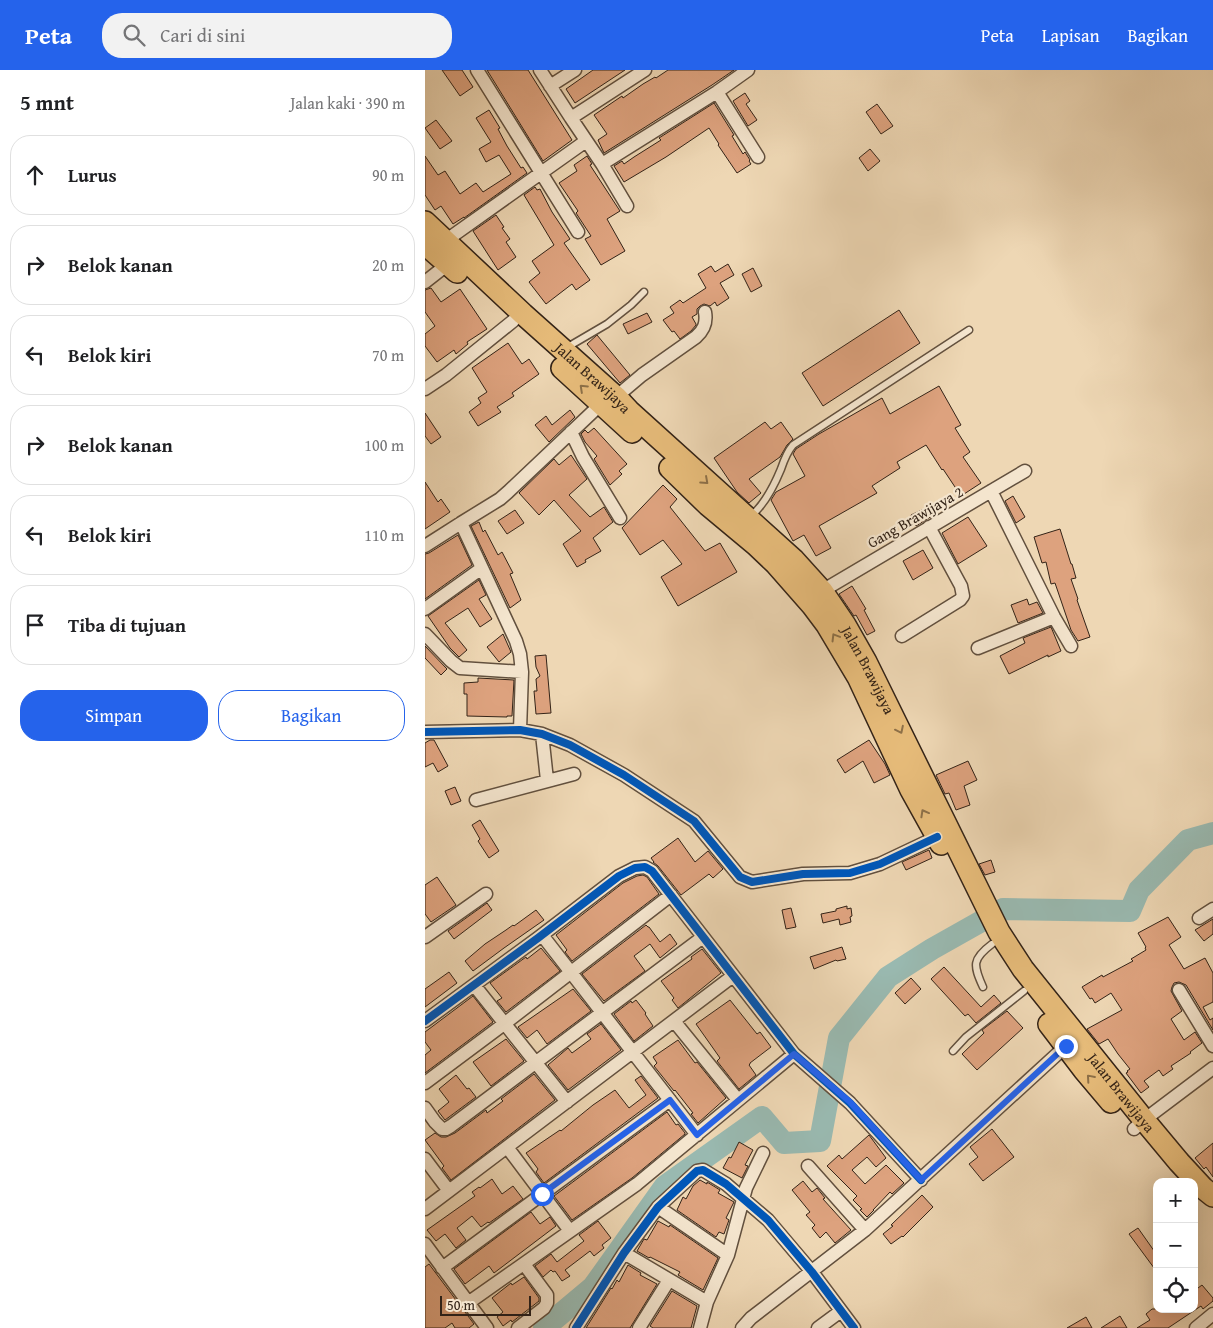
<!DOCTYPE html>
<html lang="id">
<meta charset="utf-8">
<style>
body{margin:0;font-family:"Gentium Book Plus",serif;background:#f2f2f2;color:#202124}
.controls{position:absolute;right:15px;bottom:15px;display:grid;overflow:hidden;border-radius:10px;box-shadow:0 5px 20px #0002}
.controls button{width:45px;height:45px;display:grid;place-items:center;padding:0;border:0;border-bottom:1px solid #e0e0e0;background:#fff;color:#202124;font:25px sans-serif}
.scale{position:absolute;left:15px;bottom:12px;width:91px;box-sizing:border-box;padding-left:5px;border:2px solid #332317;border-top:0;font-size:14px;line-height:18px;white-space:nowrap;color:#332317;-webkit-text-stroke:4px #f4e5ce;paint-order:stroke}
.stop{position:absolute;width:15px;height:15px;margin:-11px;border:4px solid #2563eb;border-radius:50%;background:#fff}
.stop.end{background:#2563eb;border-color:#fff;box-shadow:0 1px 5px #0008}
.list{margin:0;padding:0;list-style:none}
h2{display:flex;justify-content:space-between;align-items:center;height:65px;margin:0;padding:0 20px;font-size:21px}
h2 small{font-size:16px;font-weight:400;color:#757577}
.list li{display:grid;grid-template-columns:32px 1fr auto;gap:15px;align-items:center;box-sizing:border-box;height:80px;margin:0 10px 10px;padding:0 10px;border:1px solid #e0e0e0;border-radius:20px}
.list b{display:block;font-size:19px;white-space:nowrap}
.list em{font-size:16px;font-style:normal;color:#757577}
.actions{display:flex;gap:10px;padding:15px 20px}
.actions a{flex:1;padding:11px 0;border:1px solid #2563eb;border-radius:20px;text-align:center;font-size:18px;color:#2563eb}
.actions .main{background:#2563eb;color:#fff}
.icon{flex:none;width:28px;height:28px;fill:none;stroke:currentColor;stroke-width:2;stroke-linecap:round;stroke-linejoin:round}
.map{position:relative;flex:none;width:788px;height:1258px;overflow:hidden}
header{display:flex;align-items:center;gap:30px;box-sizing:border-box;height:70px;padding:0 25px;background:#2563eb;color:#fff}
header strong{font-size:24px}
nav{display:flex;gap:28px;margin-inline-start:auto;font-size:18px}
.search{width:350px;height:45px;background:#f2f2f2;display:flex;align-items:center;gap:12px;box-sizing:border-box;padding:0 18px;border-radius:20px;color:#757577;font-size:19px}
main{display:flex}
aside{flex:1;background:#fff}
.map>svg:first-child{display:block}
</style>
<header>
<strong>Peta</strong>
<div class="search"><svg class="icon" aria-label="search" viewBox="0 0 24 24"><circle cx="10" cy="10" r="6"/><path d="M15 15l6 6"/></svg>Cari di sini</div>
<nav><a>Peta</a><a>Lapisan</a><a>Bagikan</a></nav>
</header>
<main>
<aside>
<h2>5 mnt<small>Jalan kaki · 390 m</small></h2>
<ul class="list">
<li><svg class="icon" aria-label="ahead" viewBox="0 0 24 24"><path d="M12 20V5M6 11l6-6 6 6"/></svg><div><b>Lurus</b></div><em>90 m</em></li>
<li><svg class="icon" aria-label="right" viewBox="0 0 24 24"><path d="M7 20v-9h11M14 6l5 5-5 5"/></svg><div><b>Belok kanan</b></div><em>20 m</em></li>
<li><svg class="icon" aria-label="left" viewBox="0 0 24 24"><path d="M17 20v-9H6M10 6l-5 5 5 5"/></svg><div><b>Belok kiri</b></div><em>70 m</em></li>
<li><svg class="icon" aria-label="right" viewBox="0 0 24 24"><path d="M7 20v-9h11M14 6l5 5-5 5"/></svg><div><b>Belok kanan</b></div><em>100 m</em></li>
<li><svg class="icon" aria-label="left" viewBox="0 0 24 24"><path d="M17 20v-9H6M10 6l-5 5 5 5"/></svg><div><b>Belok kiri</b></div><em>110 m</em></li>
<li><svg class="icon" aria-label="arrive" viewBox="0 0 24 24"><path d="M6 21V4h12l-3 4 3 4H6"/></svg><div><b>Tiba di tujuan</b></div></li>
</ul>
<div class="actions"><a class="main">Simpan</a><a>Bagikan</a></div>
</aside>
<div class="map">
<svg width="788" height="1258" viewBox="0 0 788 1258">
<rect width="100%" height="100%" fill="#eed7b4"/>
<filter id="stains"><feTurbulence type="fractalNoise" baseFrequency=".004" numOctaves="4"/><feColorMatrix values="0 0 0 0 .2 0 0 0 0 .09 0 0 0 0 .02 0 0 0 .5 -.17"/></filter>
<radialGradient id="worn" r=".72"><stop offset=".6" stop-color="#630" stop-opacity="0"/><stop offset="1" stop-color="#630" stop-opacity=".3"/></radialGradient>
<g fill="none" stroke-linecap="round" stroke-linejoin="round">
<path stroke="#99b9b0" stroke-width="22" d="M119,1258l49,-41 72,-101 97,-69 22,26 36,-2 19,-103 49,-61 44,-28 71,-40 127,2 9,-21 49,-50 25,-7"/>
</g>
<path fill="#dda27e" stroke="#332317" d="M17,0h20l11,17 -13,9z
M62,0h41l44,70 -29,21z
M168,0h32l-50,33 -9,-14z
M243,0h66l-22,15 -108,68 -6,-13 9,-6 -13,-19 28,-19 1,2 20,-14 12,-7 1,1z
M320,23l5,8 -4,3 11,16 -9,6 -15,-25z
M289,33l20,32 -2,1 11,18 2,-2 5,8 -1,1 2,3 -14,9 -19,-28 1,-1 -10,-16 -43,29 -42,25 -10,-16 8,-5 2,3 10,-7 27,-17 -2,-2z
M452,34l16,22 -12,8 -15,-22z
M64,40l11,18 -2,1 9,17 14,22 2,-1 4,6 -63,45v-1l-11,7 -12,-18 -6,4 -10,-15v-39l13,19 7,-4 15,23 16,-11 7,9 28,-18 -12,-19 -13,7 -7,-13 12,-7 -15,-24z
M11,50l16,21 -12,8 -15,-21z
M445,79l10,12 -12,10 -9,-13z
M162,86l5,8 -2,1 30,46 -13,8 18,32 -24,14 -16,-26 6,-3 -15,-23 2,-2 -19,-28 18,-12 -3,-6z
M110,117l2,3 3,-1 12,23 18,27 -6,4 26,37 -14,10 -4,-6 -26,20 -17,-22 11,-9 -8,-12 22,-16 -30,-50z
M71,145l8,12 -2,1 8,11 -4,3 10,15 -18,13 -25,-39z
M303,194l6,11 -14,8 9,15 -12,8 -2,-4 -5,4 -6,-2 -4,2 -3,3v5l-5,3 4,7v1l-5,6 -11,8 -6,-8 -2,1 -9,-12 11,-7 -4,-6 10,-7 3,3 23,-15 -8,-14 13,-8 4,6z
M328,198l9,18 -11,6 -9,-18z
M6,218l10,14 19,-13 27,40 -20,13 1,2 -12,10 -2,-4 -17,12 -12,-16v-12l10,-8 -10,-14v-22z
M474,240l21,33 -97,63 -21,-33z
M222,243l5,9 -24,12 -5,-10z
M172,265l33,40 -10,8 -33,-39z
M83,273l14,21 7,-5 10,15 -27,19 2,3 -17,11 4,5 -23,14 -9,-14 12,-9 -3,-5 9,-6 -15,-24z
M514,316l22,39 -6,3 15,24 -7,5 18,26 -20,13 -18,-27 -1,1 -16,-25 -29,17 3,6 -28,18 5,7 -58,33 12,22 -15,8 -12,-21 -11,6 -22,-41 5,-8 29,-16 -12,-22 3,-5 23,-15 63,-36 8,16z
M145,340l5,7 -26,25 -14,-17 11,-9 6,9z
M0,343l16,24 -10,7 -6,-8z
M340,352l6,7 10,-7 12,17 -6,6 -7,12 -31,22 12,14 -12,10 -12,-11 -23,-34z
M169,358l33,36 -8,7 3,3 -12,11 -16,-26 3,-3 -12,-14 -4,-8 4,-4 3,3z
M146,385l16,24 -18,16 21,22 14,-10 9,15 -20,16 8,13 -16,9 1,2 -9,5 -14,-23 18,-13 -27,-31 -15,15 -20,-22 35,-34 5,6z
M0,412l13,20 3,-3 9,13 -25,17z
M238,415l14,14 -7,8 35,44 15,-8 17,29 -59,34 -17,-29 21,-13 -19,-24 -23,15 -18,-27z
M588,426l12,21 -9,6 -11,-22z
M503,437l4,9 -16,10 -5,-11z
M90,440l9,13 -17,11 -9,-13z
M543,447l19,29 -29,18 -16,-31z
M54,452l4,10 2,-2 13,25 4,-3 11,21 -3,1 11,26 -11,8 -39,-82z
M635,459l11,35h1l4,14 -5,1 7,20 -1,1 13,37 -12,4 -7,-11 -16,-47 -4,1 -5,-22 -4,1 -8,-26z
M33,465l14,30 -47,34v-45l4,-1z
M498,480l10,18 -20,12 -10,-19z
M54,510l7,15 -7,4 13,20 -12,8 -12,-19 -23,15 22,27 -8,7 -9,-9 -22,-32z
M427,516l14,23 -2,1 11,21 -8,4 -11,-20 -2,1 -15,-22z
M602,529l2,6 8,-3 6,11 -25,10 -7,-18z
M626,557l10,24 -13,6v-2l-39,19 -9,-18 25,-13 -2,-5z
M78,564l8,18 -12,10 -12,-15z
M0,576l22,23 -6,6 -16,-17z
M121,585l5,58 -15,1 -2,-23h3l-1,-12 4,-3 -4,-9 -1,-11z
M53,608l36,2 -2,36h-5v1l-40,-1v-22h-3v-11l14,-1z
M5,670h4l14,26 -10,6 -5,-9 -8,4v-24z
M444,670l16,24 5,11 -16,8 -11,-22 -18,12 -8,-13z
M543,691l9,19 -13,6 6,19 -14,5 -7,-17 -4,1 -9,-19z
M30,717l6,14 -10,4 -6,-14z
M55,750l19,31 -10,7 -11,-17 2,-2 -8,-14z
M253,768l17,24 13,-11 15,18 -10,9 -4,-4 -28,21 -23,-29 -5,-4h1l-3,-4z
M504,780l3,8 -26,12 -4,-8z
M566,790l4,12 -10,3 -6,-11z
M218,805l4,2 12,17 -87,67 -7,-9 2,-2 -11,-15 67,-52 14,-7z
M12,807l19,28 -25,17 -6,-8v-29z
M62,833l5,7 -38,29 -6,-8z
M422,836v3l4,-1 1,8 -2,1 1,5 -11,3 -1,-6 -16,4 -2,-9 15,-3v-2z
M366,838l5,19 -10,2 -4,-19z
M111,840l8,10 -40,28 -31,23 -8,-10 20,-17 21,-14 7,-5 1,1z
M743,847l13,20 -12,8 15,24 21,-11 8,15v29l-10,5 7,13 3,-2v12l-27,-45 -7,-3 -5,1 -2,4 -1,4 11,20 -11,8 13,21 11,-8 7,11 -12,9 1,1 -20,13 2,3 -10,7 -4,-6 -15,11 5,6 -8,6 -15,-20 2,-1 -1,-1 3,-2 -12,-15 -10,-15 -9,5 -12,-15 35,-19 -11,-17 -16,10 -3,-5 -2,1 -8,-12 20,-12 1,2 30,-16 -2,-2 15,-9 -1,-2 1,-1 -8,-14z
M788,849v15l-9,7 -9,-11z
M221,855l2,2h1l11,15 10,-8 7,10 -17,14 -10,-14 -16,12 11,15 -41,30 -22,-27z
M417,877l4,12 -9,2 -1,-1 -22,9 -4,-12z
M116,878l19,23 -54,41 -9,-11 5,-3 -12,-15 36,-26 1,2z
M277,879l19,24 -43,35 -6,-8 2,-2 -13,-17 31,-22 -1,-2z
M519,897l37,40 13,-12 7,8 -25,20 -8,-9 -3,2 -34,-37z
M24,902l8,11 -32,24v-18z
M486,908l10,11 -16,15 -10,-11z
M148,919l18,22 -44,33 -10,-14 -10,8 -9,-11z
M48,926l20,26 -68,51v-18l6,-5 -6,-8v-10z
M211,930l10,13 -1,1 8,12 -19,15 -20,-27 17,-13 1,2z
M305,930l27,34 3,-2 11,15 -21,16v1l-1,1 7,10 -17,14 -22,-28 3,-3 -24,-34z
M582,941l16,17 -46,42 -15,-16 22,-21 -2,-3z
M176,954l20,26 -53,40 -20,-25 20,-17 4,5 19,-14 -4,-5z
M81,969l18,22 -33,25 -18,-24z
M253,970l17,23 2,-1 29,36 -28,25 -7,-9 2,-1 -18,-23 -1,1 -20,-25 3,-3 -4,-6z
M109,1004l21,26 -104,80 -9,-12 2,-2 -19,-26 10,-7 6,4h5l9,-4 31,-23 1,3 16,-12 -2,-2z
M31,1005l11,14 2,-1 7,9 -31,23 -7,-9 11,-9 -10,-13z
M216,1006l17,22 -114,85 -8,-11 2,-3 -12,-16 34,-23 1,1 32,-26 22,-15 14,18 17,-13 -11,-15z
M242,1042l9,13 2,-1 7,9v1l-53,44 -60,42 -18,-24z
M567,1059l22,28 -31,24 -14,-17 9,-7 -8,-10z
M444,1065l17,23 -10,9 -9,-10 -15,13 13,14 21,-19 18,18 -12,11 -2,-2 -17,18h1l-7,7 -7,-7 2,-1 -9,-9 4,-4 -30,-30 12,-11 3,4z
M314,1072l14,8 -8,15 3,1 -6,12 -19,-10 6,-11 2,1z
M788,1073v34l-7,-10 -2,2 -9,-11z
M67,1109l10,15 11,-8 10,13 -34,24 -1,-1 -7,5 -9,-11 -15,12 9,12 -10,8 -11,-14 -9,7 -9,-11 48,-34 -3,-4 7,-5 1,1z
M275,1110l7,4v-2l13,8 -2,3 16,9 -8,16 3,2 -5,14 -5,-2 -3,5 -39,-27 6,-13 3,2 7,-13z
M378,1111l9,11 5,-4 8,10 -2,1 28,31 -16,13 -9,-11 -6,6 -8,-10 3,-3 -9,-10 4,-3 -18,-22z
M497,1125l11,12 -30,30 -1,-1 -11,8 -8,-10 10,-8 -2,-1z
M106,1142l9,12 10,-7 6,9 -62,47 -5,-7 -24,18 -11,-15z
M173,1151l13,17 -9,7 2,3 -10,8 -4,-5 -25,19 5,6 -8,5 -7,-10 -2,1 -2,-2 -8,7 -8,-11 16,-12 6,8 27,-21 -5,-6z
M233,1151l11,6 1,-2 48,33 -15,32 -25,-15 2,-3 -30,-15 -1,1 -12,-7 7,-12 3,1z
M713,1158l19,27v17l-28,-38z
M4,1194l45,60 -5,4h-14l-3,-5 -7,5h-20v-61z
M203,1195l13,8 -1,2 17,9 -27,44h-44l25,-40 1,1 5,-9 2,2z
M99,1207l15,21v3l-27,21 -1,-2 -8,6 -6,-9 6,-5 -11,-14 19,-15 1,2z
M777,1215l11,13v3l-10,8 -2,-3 -33,22h-31l13,-8 -4,-6 6,-5h42v-18z
M247,1221l25,15 -6,22h-38l-3,-2z
M695,1246l7,12h-26z
M661,1247l6,11h-25z"/>
<g fill="none" stroke-linecap="round" stroke-linejoin="round">
<g stroke="#62503e" stroke-width="9">
<path id="service" d="M141,278l41,-24 24,-19 13,-13
M326,446c14,-12 23,-30 30,-47 3,-9 6,-17 12,-24l176,-115
M558,917c-10,-22 -11,-28 9,-43
M528,981l13,-14 58,-46"/>
</g>
<g stroke="#62503e" stroke-width="15">
<path id="minor" d="M52,0l101,162
M115,0l31,48
M220,0l-74,48 31,46 115,-72 31,-22
M125,16l25,-16
M292,22l41,65
M177,94l25,42
M16,174l145,-103
M0,212l23,-18
M0,319l21,-14 67,-54
M191,327l26,-22 54,-38c8,-7 11,-14 9,-25
M146,362l12,25 37,61
M566,421l63,126 17,29
M36,453l39,-24 8,-7 93,-88
M0,476l36,-23 55,118 4,13 2,18 -62,-4 -9,-7 -26,-27
M397,521l203,-120
M0,539l57,-41
M477,566l58,-36 3,-4 -2,-10 -32,-59
M553,578l76,-31
M95,660l2,-58
M0,662l95,-2 22,4 28,11 54,30 70,46 46,56 12,5 51,-8 47,-1 30,-9 57,-27
M117,664l5,46
M51,730l98,-26
M774,848l14,-9
M117,865l155,200
M0,867l61,-43
M49,915l93,117
M754,920l34,56
M0,951l113,-83 81,-62 16,-8 10,-1 7,4 142,183 56,49 71,77
M249,951l64,79
M0,1013l79,-59 167,-129
M0,1038l10,14 7,7h4l5,-3 252,-189
M709,1059l10,-9 69,-52
M82,1077l63,84
M0,1089l24,32
M383,1096l57,64
M233,1137l70,48
M0,1139l308,-233
M0,1174l62,84
M199,1183l83,49
M17,1198l228,-168
M43,1233l169,-119 157,-130
M93,1258l26,-20 3,-5v-8l-23,-31
M151,1258l48,-75 34,-46 39,-36 6,-1 23,14 42,36 44,52 42,56
M214,1258l30,-48
M275,1258l7,-26 21,-47 18,-67 17,-35
M317,1258l9,-10 114,-88 201,-184
M393,1258l23,-17
M771,1258l17,-14"/>
</g>
<g stroke="#332317" stroke-width="24">
<g id="trunk">
<path id="s1" d="M0,152l98,92 93,83 13,14 165,149 28,31 23,34 21,37 133,270 24,37 121,151 35,42 24,26 10,8"/>
<path d="M0,174l32,28"/>
<path d="M137,298l70,64"/>
<path d="M245,398l38,37 48,40 20,19 36,41 15,20 31,52 53,113 30,54"/>
<path d="M624,954l35,46 27,32"/>
</g>
</g>
<use href="#service" stroke="#f4e5ce" stroke-width="6"/>
<use href="#minor" stroke="#f4e5ce" stroke-width="12"/>
<use href="#trunk" stroke="#e7bc7a" stroke-width="21"/>
<g stroke="#f4e5ce" stroke-width="11">
<path id="cycleway" d="M0,662l95,-2 22,4 28,11 54,30 70,46 46,56 12,5 51,-8 47,-1 30,-9 57,-27
M0,951l113,-83 81,-62 16,-8 10,-1 7,4 142,183 56,49 71,77
M151,1258l48,-75 34,-46 39,-36 6,-1 23,14 42,36 44,52 42,56"/>
</g>
<use href="#cycleway" stroke="#0057b8" stroke-width="8"/>
</g>
<defs><path id="oneway-chevron" d="M-2-3.5L2.5 0L-2 3.5" fill="none" stroke-width="1.6" stroke-linecap="round" stroke-linejoin="round" transform="scale(1.25)"/></defs>
<g stroke="#8d7048">
<use href="#oneway-chevron" transform="translate(158 318) rotate(-137)"/>
<use href="#oneway-chevron" transform="translate(280 411) rotate(42)"/>
<use href="#oneway-chevron" transform="translate(410 567) rotate(-121)"/>
<use href="#oneway-chevron" transform="translate(475 660) rotate(64)"/>
<use href="#oneway-chevron" transform="translate(499 743) rotate(-119)"/>
<use href="#oneway-chevron" transform="translate(665 1008) rotate(-131)"/>
</g>
<g fill="none" stroke-linecap="round" stroke-linejoin="round">
<path stroke="#2563eb" stroke-width="6" d="M117,1124l128,-94 27,35 97,-81 56,48 71,78 145,-134"/>
</g>
<g text-anchor="middle" dominant-baseline="central" stroke-width="4.5" stroke-linejoin="round" paint-order="stroke">
<g font-size="15" fill="#332317" stroke="#f4e5ce">
<text stroke="none"><textPath href="#s1" startOffset="229">Jalan Brawijaya</textPath></text>
<text transform="translate(490 447) rotate(-30)">Gang Brawijaya 2</text>
<text stroke="none"><textPath href="#s1" startOffset="634">Jalan Brawijaya</textPath></text>
<text stroke="none"><textPath href="#s1" startOffset="1129">Jalan Brawijaya</textPath></text>
</g>
</g>
<rect width="100%" height="100%" filter="url(#stains)"/>
<rect width="100%" height="100%" fill="url(#worn)"/>
</svg>
<div class="controls">
<button>+</button>
<button>−</button>
<button><svg class="icon" aria-label="locate" viewBox="0 0 24 24"><circle cx="12" cy="12" r="6"/><path d="M12 2v4M12 18v4M2 12h4M18 12h4"/></svg></button>
</div>
<div class="scale">50 m</div>
<div class="stop" style="left:117px;top:1124px"></div>
<div class="stop end" style="left:641px;top:976px"></div>
</div>
</main>
